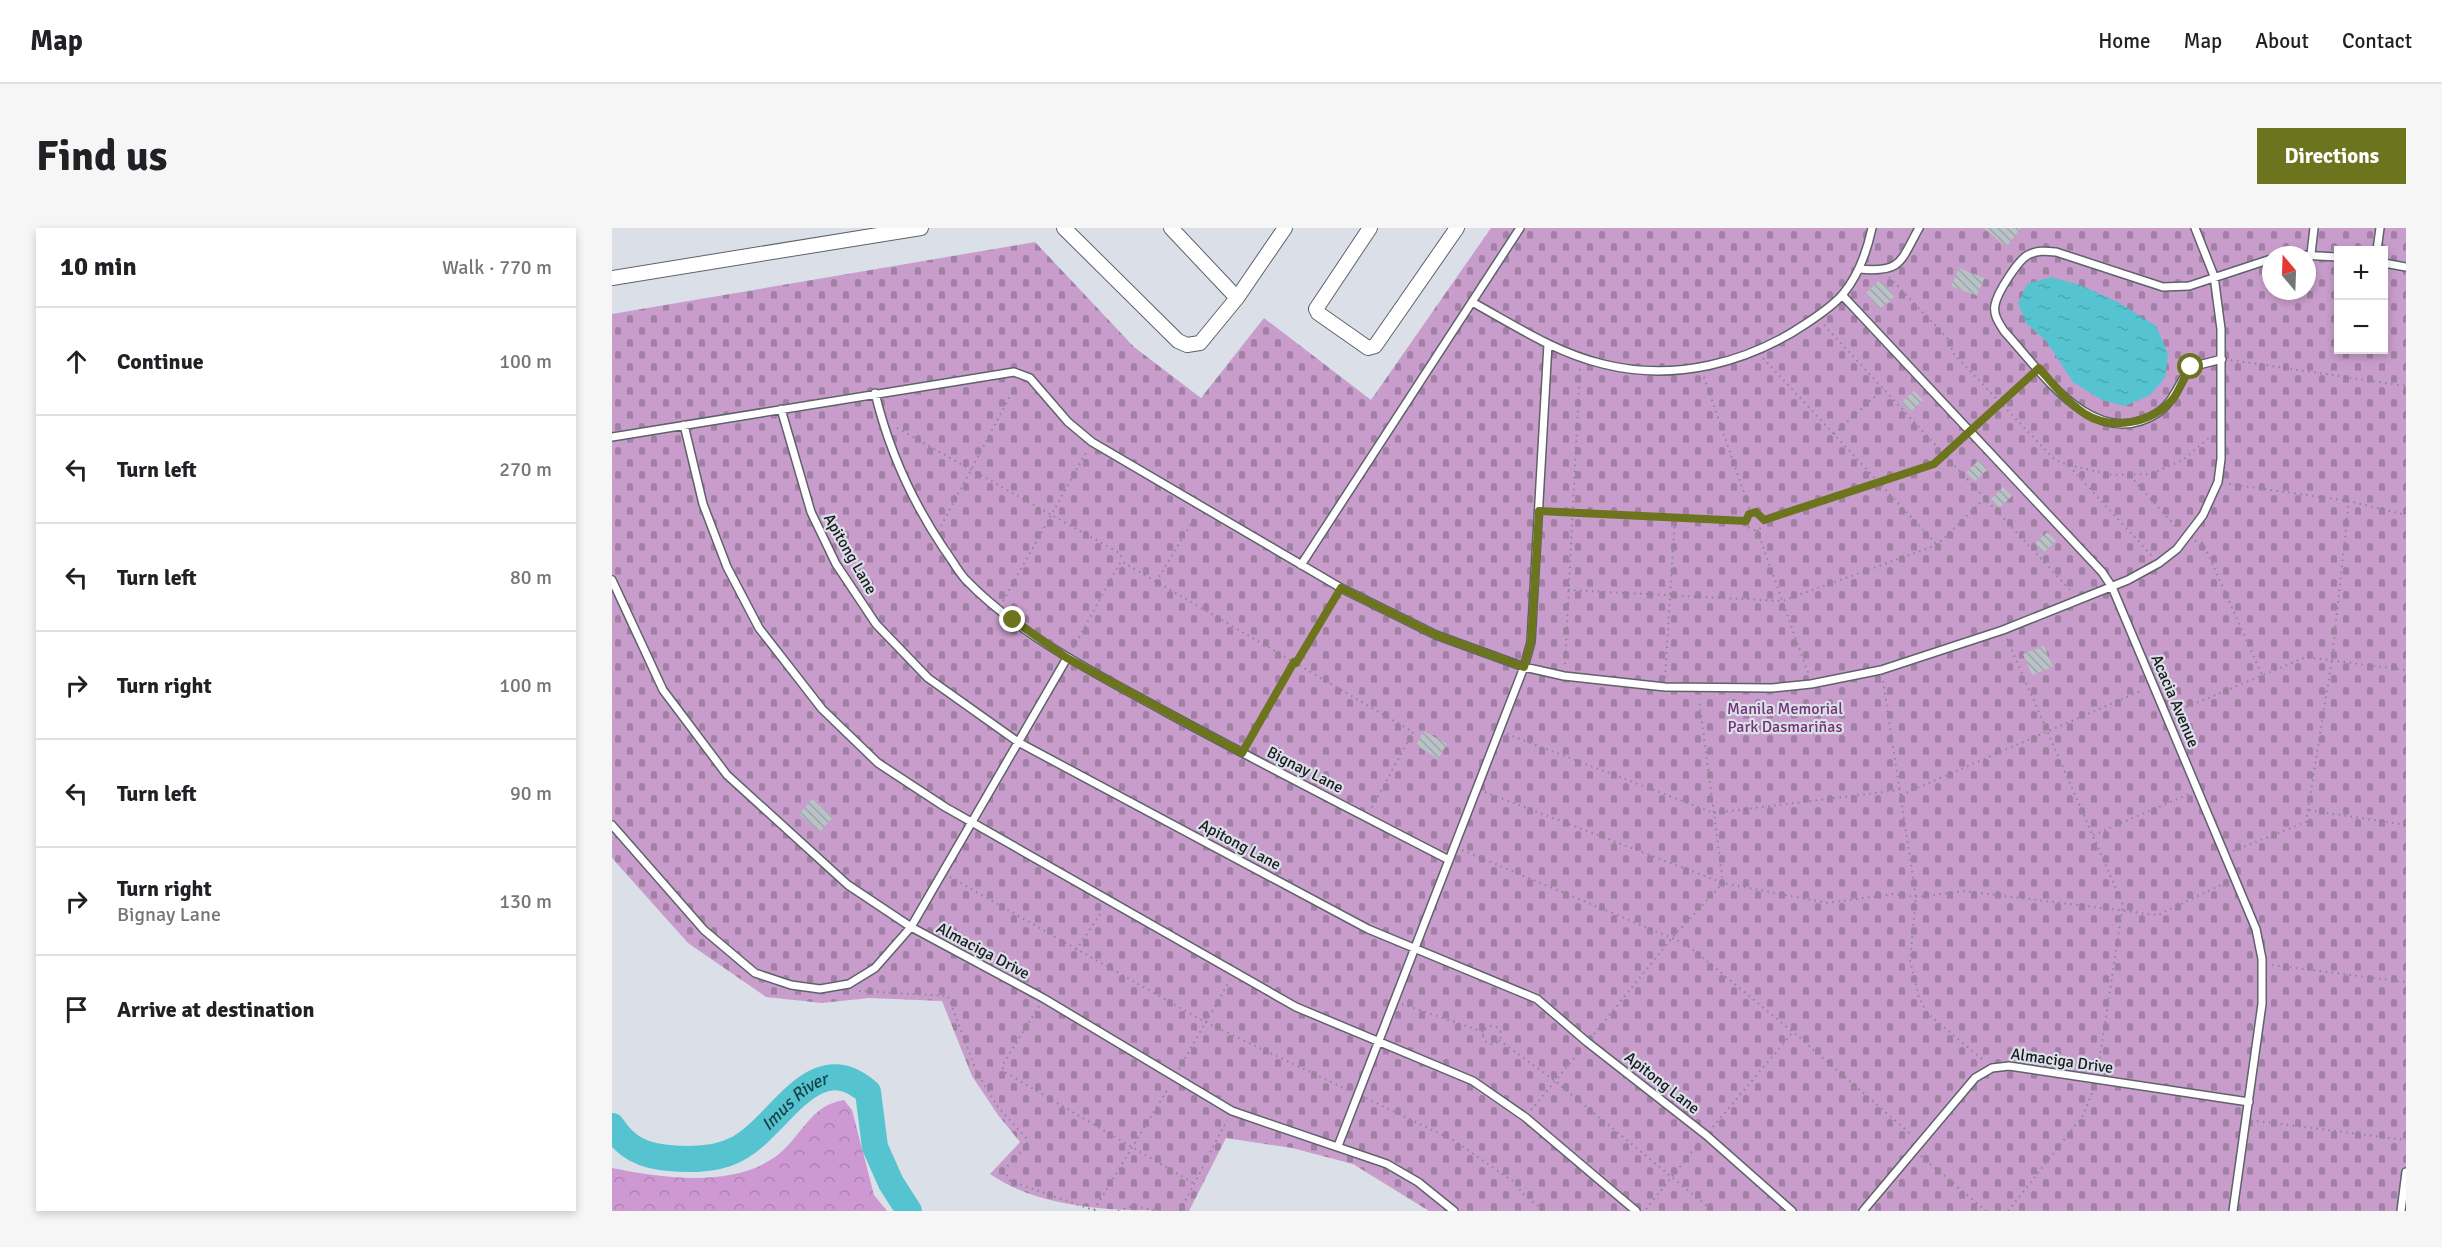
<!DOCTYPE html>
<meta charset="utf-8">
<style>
body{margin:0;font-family:Signika,sans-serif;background:#f6f6f6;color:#202124}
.controls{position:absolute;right:18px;top:18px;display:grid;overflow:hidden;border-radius:0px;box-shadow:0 3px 9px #0003}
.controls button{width:54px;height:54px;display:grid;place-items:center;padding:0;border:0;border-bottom:2px solid #e0e0e0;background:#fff;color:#202124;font:30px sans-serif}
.compass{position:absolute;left:1650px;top:18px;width:54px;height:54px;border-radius:50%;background:#fff;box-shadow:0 3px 9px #0003;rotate:341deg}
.stop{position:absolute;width:18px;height:18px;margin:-14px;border:4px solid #6c741d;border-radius:50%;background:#fff}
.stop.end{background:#6c741d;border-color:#fff;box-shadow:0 2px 6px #0008}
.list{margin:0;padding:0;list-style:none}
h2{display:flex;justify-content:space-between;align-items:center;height:78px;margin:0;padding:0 24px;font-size:26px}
h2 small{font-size:20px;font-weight:400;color:#757577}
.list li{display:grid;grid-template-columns:39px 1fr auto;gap:18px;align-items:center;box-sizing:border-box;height:108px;padding:0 24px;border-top:2px solid #e0e0e0}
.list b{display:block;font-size:22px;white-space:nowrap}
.list p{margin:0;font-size:20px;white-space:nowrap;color:#757577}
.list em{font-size:20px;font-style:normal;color:#757577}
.icon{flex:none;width:33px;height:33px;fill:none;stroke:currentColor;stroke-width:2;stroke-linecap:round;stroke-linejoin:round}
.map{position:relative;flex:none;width:1794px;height:983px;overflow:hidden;border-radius:0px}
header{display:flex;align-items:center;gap:36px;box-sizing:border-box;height:84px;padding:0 30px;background:#fff;border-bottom:2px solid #e0e0e0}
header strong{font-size:28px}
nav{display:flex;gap:33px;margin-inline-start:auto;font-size:21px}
.intro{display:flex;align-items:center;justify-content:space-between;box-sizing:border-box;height:144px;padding:0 36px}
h1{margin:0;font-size:42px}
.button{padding:15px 27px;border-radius:0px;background:#6c741d;color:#fff;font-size:21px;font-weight:700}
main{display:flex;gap:36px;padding:0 36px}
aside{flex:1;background:#fff;border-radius:0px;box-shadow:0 3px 9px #0003}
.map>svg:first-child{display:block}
</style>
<header>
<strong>Map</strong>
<nav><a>Home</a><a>Map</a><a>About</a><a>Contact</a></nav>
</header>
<div class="intro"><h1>Find us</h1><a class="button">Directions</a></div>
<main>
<aside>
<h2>10 min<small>Walk · 770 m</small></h2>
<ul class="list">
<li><svg class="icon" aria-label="ahead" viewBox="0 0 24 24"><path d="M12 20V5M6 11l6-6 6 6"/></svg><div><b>Continue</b></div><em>100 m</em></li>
<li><svg class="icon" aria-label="left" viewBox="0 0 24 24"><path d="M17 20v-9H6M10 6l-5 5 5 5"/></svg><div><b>Turn left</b></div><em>270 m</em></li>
<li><svg class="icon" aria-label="left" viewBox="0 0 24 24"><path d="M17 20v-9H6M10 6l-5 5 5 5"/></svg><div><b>Turn left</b></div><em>80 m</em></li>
<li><svg class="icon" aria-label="right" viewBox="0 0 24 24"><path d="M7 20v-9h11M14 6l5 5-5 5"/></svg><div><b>Turn right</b></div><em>100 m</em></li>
<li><svg class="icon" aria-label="left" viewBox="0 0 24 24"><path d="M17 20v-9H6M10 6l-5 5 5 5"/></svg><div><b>Turn left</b></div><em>90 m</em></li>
<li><svg class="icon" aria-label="right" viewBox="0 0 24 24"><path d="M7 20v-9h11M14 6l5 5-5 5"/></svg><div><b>Turn right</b><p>Bignay Lane</p></div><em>130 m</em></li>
<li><svg class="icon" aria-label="arrive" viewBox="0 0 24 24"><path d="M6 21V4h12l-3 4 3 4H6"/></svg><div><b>Arrive at destination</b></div></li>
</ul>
</aside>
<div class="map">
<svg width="1794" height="983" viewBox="0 0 1794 983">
<defs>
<pattern id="forest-crowns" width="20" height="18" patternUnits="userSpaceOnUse" patternTransform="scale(1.5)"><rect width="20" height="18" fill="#ce98d2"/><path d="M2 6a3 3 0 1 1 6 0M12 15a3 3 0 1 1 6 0" fill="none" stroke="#b082b4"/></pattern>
<pattern id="cemetery-stones" width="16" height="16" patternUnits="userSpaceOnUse" patternTransform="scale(1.5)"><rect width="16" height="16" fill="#c89dcb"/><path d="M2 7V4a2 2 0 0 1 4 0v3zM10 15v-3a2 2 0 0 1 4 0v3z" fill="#a27fa4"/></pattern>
<pattern id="water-ripples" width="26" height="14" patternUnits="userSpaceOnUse" patternTransform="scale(1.5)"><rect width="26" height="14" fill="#56c4d0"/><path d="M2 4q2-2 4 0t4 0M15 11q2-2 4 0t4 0" fill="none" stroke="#4aa8b2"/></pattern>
<pattern id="building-back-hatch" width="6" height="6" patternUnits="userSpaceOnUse" patternTransform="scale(1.5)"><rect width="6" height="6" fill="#b9c2c7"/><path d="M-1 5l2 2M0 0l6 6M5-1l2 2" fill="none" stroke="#9ea6aa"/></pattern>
</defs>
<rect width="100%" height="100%" fill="#dbdfe8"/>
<path fill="url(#forest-crowns)" d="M232,872l8,10 22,85 13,16h-275v-43c49,10 119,20 163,-11 26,-18 34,-52 69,-57z"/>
<path fill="url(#cemetery-stones)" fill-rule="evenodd" d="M879,0h915v983h-977l-76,-47 -61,-16 -66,-10 -37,73c-66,0 -146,0 -199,-37l30,-32 -22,-27 -26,-39 -30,-75 -73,-3 -47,5 -56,-6 -78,-54 -76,-85v-544l423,-72 99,105 67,51 63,-80 107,82zM1726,22h46v100h-46zM1659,27h36v36h-36z"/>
<path fill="url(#water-ripples)" d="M1439,49l29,8 38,17 38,24 12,28 -3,24 -15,17 -25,11 -23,-6 -29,-18 -27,-41 -20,-18 -8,-20 9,-19z"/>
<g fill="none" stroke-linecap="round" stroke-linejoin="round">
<path stroke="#56c4d0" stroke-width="26" id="s1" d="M0,898c14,22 32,30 57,32 22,2 48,2 68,-9 43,-22 76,-105 131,-57l7,55 16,36 18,28"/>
</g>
<path fill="url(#building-back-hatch)" d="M1372,0h37l-15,19z
M1347,40l25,10 -7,18 -26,-10z
M1268,52l15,16 -15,13 -14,-16z
M1302,163l9,9 -13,12 -9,-9z
M1367,232l9,9 -13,12 -9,-9z
M1391,259l9,9 -13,12 -8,-9z
M1435,304l9,9 -13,12 -8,-9z
M1432,418l9,21 -21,8 -9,-21z
M812,503l23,13 -9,15 -22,-14z
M200,571l21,18 -13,15 -21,-18z"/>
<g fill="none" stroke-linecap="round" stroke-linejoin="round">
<g stroke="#5e626a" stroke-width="10">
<path id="lane" d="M1765,22l3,-22
M1699,26l3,-26
M1687,27l39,2
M1772,35l22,4
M1247,41c43,4 41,-7 60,-41
M1231,68l259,276 10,15 144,342 6,30v45l-29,207
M860,74c42,23 84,51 131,62 71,18 145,-1 204,-41 12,-8 27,-18 36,-29 15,-18 24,-43 29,-66
M1610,131l-31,8c-12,15 -16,33 -32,45 -64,43 -118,-41 -155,-81 -5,-8 -11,-16 -9,-26 2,-12 23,-45 33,-50 9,-5 18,-4 28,-3l107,35 26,-1 82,-27
M263,165c14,58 36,107 69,156 7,9 13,21 21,30 55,57 130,94 199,132 94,51 190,100 285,149
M169,181l30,103 25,52 40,60 52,54 90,64 350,187 169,70 50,43 119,93 86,76
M72,197l19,79 24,63 32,61 63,81 56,54 67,44 351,200 177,74 52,36 111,94
M0,209l402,-65 16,6 38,44 24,20 249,146 95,47 88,32 40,9 101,11 107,1 39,-4 70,-14 122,-40 125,-50 31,-17 18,-14 26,-34 15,-33 3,-23v-130l-7,-53 -19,-48
M689,337l219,-337
M0,352l51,110 64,85 121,110 63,42 132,71 189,113 155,53 31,18 36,29
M0,597l92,105 51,43 36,12 29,4 29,-5 26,-16 36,-41 156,-269
M726,918l186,-479 7,-25 17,-298
M1251,983l112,-133 17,-10 17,-2 240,36
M1789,983l5,-39"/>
</g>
<g stroke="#5e626a" stroke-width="16">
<path id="street" d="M452,0l114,113 9,4 13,-2 37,-45 48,-70
M559,0l66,70
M758,0l-54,81 2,4 50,35 7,-2 82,-118
M0,50l309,-50"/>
</g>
<path stroke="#878a91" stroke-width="2" stroke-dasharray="1.5 4.5" stroke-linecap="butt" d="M1277,49l62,65 1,10 103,108 14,5 43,10 39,-1 32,-14 27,-23
M1212,97l247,266
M1151,130l174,187
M1619,132l175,26
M1092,149l47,136
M1365,197l53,-48
M285,200l224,126v7
M1222,206l49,-45
M1457,238l84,91
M1518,248l48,53
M1617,256l120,17 57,14
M1134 293a9 9 0 1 1 18 0a9 9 0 1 1-18 0Z
M936,284l198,9
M1152,292l170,-56 30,-27
M329,298l75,-141
M1145,302l51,143
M1583,313l8,2 59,132
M544,354l40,-67
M956,362l214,11 155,-56 48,-47
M391,373l84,-150
M1395,411l116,266 -25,164
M461,420l48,-87 292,171 -42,77
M685,434l38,-64
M953,436l15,-296
M1053,450l10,-161
M1271,453l33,216 -6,63 9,38 8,15 56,47
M1563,484l131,-55 100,13
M895,506l207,79 186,-23
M635,515l47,-81
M873,564l238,91 104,20 67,-9 22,3 49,-6 193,24 69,-33
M1289,567l242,-105
M1697,582l97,15
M1481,607l96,-41
M850,622l224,94 107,88 120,104
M1621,623l73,-29 26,-163 17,-158
M338,649l255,145 145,69
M464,722l27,-40
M1660,737l134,17
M247,763l89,5 29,77 21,34 29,32v6l-23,25 6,11 86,30
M790,776l82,28
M427,778l-36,58v7l190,112
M871 807a9 9 0 1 1 18 0a9 9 0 1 1-18 0Z
M982,806l78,-96 51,-55 -24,-184
M887,812l56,41 158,130
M567,841l51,-89
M754,870l87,42 64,44 4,8 23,19
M919,882l50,-60
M1645,893l149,19
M1101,899l80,-95
M1309,928l65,55
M1034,981l53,-66
M482,982l75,-123
M506,983l14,-5 27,5
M568,983l47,-91
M1396,983l74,-94 12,-28"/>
<use href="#lane" stroke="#fff" stroke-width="7"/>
<use href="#street" stroke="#fff" stroke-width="14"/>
</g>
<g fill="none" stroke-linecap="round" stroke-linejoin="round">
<path stroke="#6c741d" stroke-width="8" d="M401,392l54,38 175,95 52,-91 2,1 45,-75 95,47 88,32 7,-25 8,-131 207,10 3,-7 7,-2 8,8 170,-56 105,-96c14,16 28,34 46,46 27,17 67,9 88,-15 7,-9 10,-22 18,-32"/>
</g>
<g text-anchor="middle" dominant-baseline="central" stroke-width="4.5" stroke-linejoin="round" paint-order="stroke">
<g font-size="16" fill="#191b1e" stroke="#dbdfe8">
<text transform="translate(238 326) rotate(60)">Apitong Lane</text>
<text transform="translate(1563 473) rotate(67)">Acacia Avenue</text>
<text transform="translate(693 542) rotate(27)">Bignay Lane</text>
<text transform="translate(628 617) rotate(28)">Apitong Lane</text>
<text transform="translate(371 723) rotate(28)">Almaciga Drive</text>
<text transform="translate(1450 833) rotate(8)">Almaciga Drive</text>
<text transform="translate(1050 855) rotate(38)">Apitong Lane</text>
</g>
<g font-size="16" fill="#723278" stroke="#dbdfe8">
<text x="1173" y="481">Manila Memorial<tspan x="1173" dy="18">Park Dasmariñas</tspan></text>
</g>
<g font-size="18" font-style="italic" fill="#13454a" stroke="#dbdfe8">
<text stroke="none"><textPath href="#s1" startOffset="213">Imus River</textPath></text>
</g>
</g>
</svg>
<div class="controls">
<button>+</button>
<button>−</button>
</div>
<svg class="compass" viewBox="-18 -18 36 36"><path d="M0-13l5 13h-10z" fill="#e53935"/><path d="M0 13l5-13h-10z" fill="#757577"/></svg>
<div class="stop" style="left:1579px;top:139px"></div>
<div class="stop end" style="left:401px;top:392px"></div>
</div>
</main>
